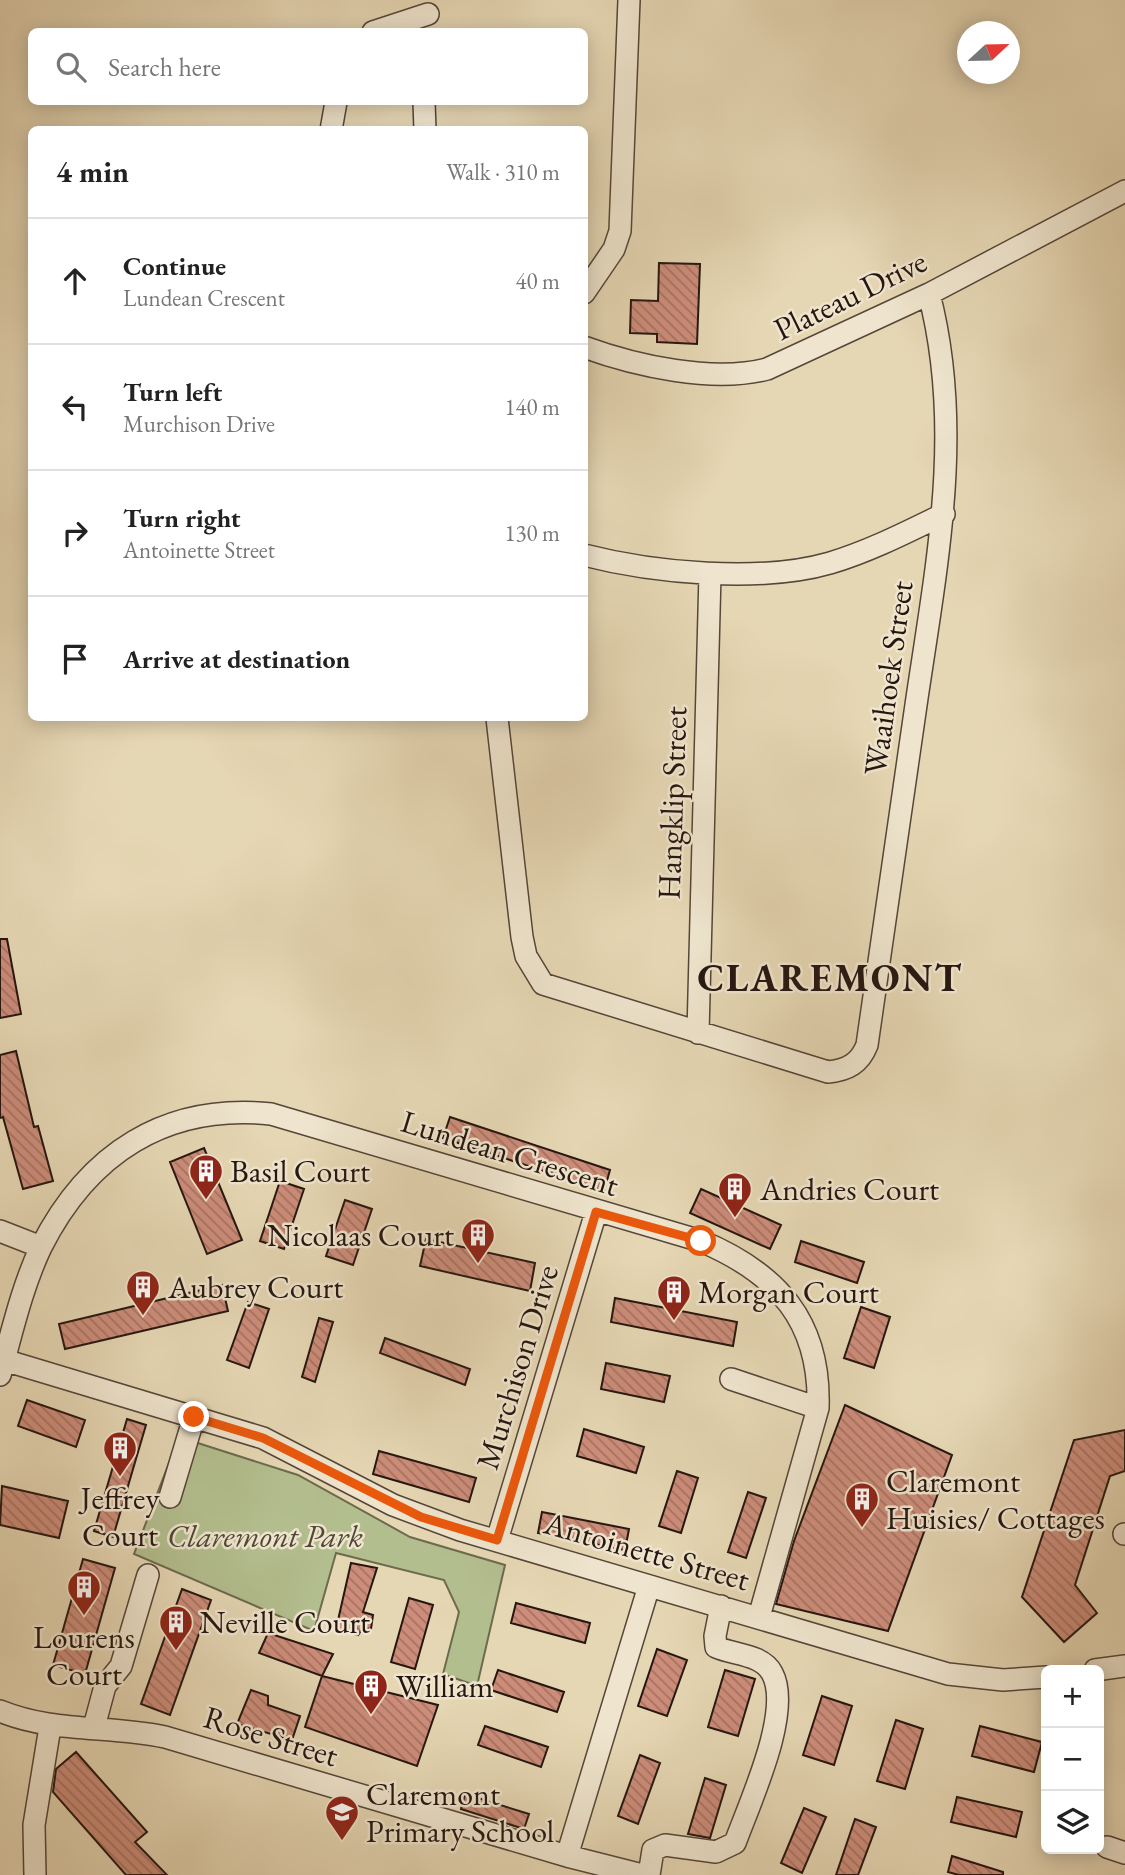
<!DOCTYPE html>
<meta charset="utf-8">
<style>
body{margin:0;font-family:"EB Garamond",serif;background:#f2f2f2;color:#222}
.controls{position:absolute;right:21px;bottom:21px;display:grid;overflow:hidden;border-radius:10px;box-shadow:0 4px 18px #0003}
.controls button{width:63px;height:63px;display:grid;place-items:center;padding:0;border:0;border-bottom:2px solid #e0e0e0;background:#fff;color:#222;font:35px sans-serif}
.compass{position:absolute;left:957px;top:21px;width:63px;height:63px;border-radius:50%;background:#fff;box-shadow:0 4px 18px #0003;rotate:68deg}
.stop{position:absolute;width:21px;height:21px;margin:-16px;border:5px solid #ea580c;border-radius:50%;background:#fff}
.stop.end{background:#ea580c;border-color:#fff;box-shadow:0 2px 7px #0008}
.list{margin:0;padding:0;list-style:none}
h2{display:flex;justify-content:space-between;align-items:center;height:91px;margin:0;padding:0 28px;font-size:30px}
h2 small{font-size:23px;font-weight:400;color:#767676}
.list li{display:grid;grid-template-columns:46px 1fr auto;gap:21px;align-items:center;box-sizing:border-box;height:126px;padding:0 28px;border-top:2px solid #e0e0e0}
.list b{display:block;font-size:26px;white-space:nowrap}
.list p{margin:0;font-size:23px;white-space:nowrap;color:#767676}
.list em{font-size:23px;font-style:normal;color:#767676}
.icon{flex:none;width:38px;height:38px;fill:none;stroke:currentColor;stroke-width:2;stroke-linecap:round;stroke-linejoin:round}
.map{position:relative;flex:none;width:1125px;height:1875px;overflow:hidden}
.search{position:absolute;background:#fff;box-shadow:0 4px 18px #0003;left:28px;top:28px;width:560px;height:77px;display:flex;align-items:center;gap:18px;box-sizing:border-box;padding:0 24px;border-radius:10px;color:#767676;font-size:26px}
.panel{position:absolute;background:#fff;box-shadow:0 4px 18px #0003;left:28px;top:126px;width:560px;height:595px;border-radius:10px}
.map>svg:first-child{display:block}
</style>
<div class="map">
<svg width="1125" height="1875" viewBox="0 0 1125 1875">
<defs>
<pattern id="building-back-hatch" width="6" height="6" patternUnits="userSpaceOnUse" patternTransform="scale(1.75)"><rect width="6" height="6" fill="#cd8d7a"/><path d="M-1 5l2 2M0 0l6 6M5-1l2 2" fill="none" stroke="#a67263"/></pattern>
</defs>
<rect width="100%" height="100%" fill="#e6d7b4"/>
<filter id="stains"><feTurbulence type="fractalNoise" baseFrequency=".00286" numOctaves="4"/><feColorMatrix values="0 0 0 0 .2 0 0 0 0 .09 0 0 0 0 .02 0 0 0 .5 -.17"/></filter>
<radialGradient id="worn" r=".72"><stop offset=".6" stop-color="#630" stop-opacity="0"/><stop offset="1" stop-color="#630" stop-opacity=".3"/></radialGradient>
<path fill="#b3be8e" stroke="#6c6a4f" stroke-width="2" d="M179,1437l119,38 112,62 95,28 -28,121 -34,-12 16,-62 -15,-32 -108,-27 -22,78 -180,-77z"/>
<path fill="url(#building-back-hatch)" stroke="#251610" stroke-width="2" d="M659,263l41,1 -3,80 -40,-2v-8l-27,-1 1,-33 27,1z
M0,939h7l14,75 -21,4z
M16,1051l18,76 4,-1 15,55 -30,8 -20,-72 -3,1v-63z
M450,1117l160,53 -6,21 -161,-53z
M204,1148l38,92 -35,14 -37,-92z
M280,1181l24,8 -20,60 -24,-8z
M701,1189l80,36 -11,24 -80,-36z
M345,1200l27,9 -19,56 -27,-9z
M426,1239l109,24 -5,28 -110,-25z
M801,1241l63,21 -7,21 -62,-21z
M222,1285l6,26 -163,38 -6,-25z
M615,1298l122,24 -4,24 -122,-24z
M248,1302l21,7 -20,59 -22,-8z
M861,1307l29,10 -16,51 -30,-10z
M319,1318l14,4 -18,60 -13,-5z
M385,1338l85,31 -5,16 -85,-32z
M606,1363l64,13 -6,26 -63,-13z
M27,1400l58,20 -9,27 -58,-21z
M845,1405l107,50 -64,176 -112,-27 18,-63z
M127,1419l19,6 -33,112 -19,-6z
M584,1429l60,18 -8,26 -59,-17z
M1125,1430v41l-15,5 -35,109 22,28 -33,29 -42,-45 52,-157z
M379,1451l97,27 -7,24 -96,-28z
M677,1471l21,7 -17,55 -22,-7z
M2,1486l66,15 -9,37 -59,-13z
M748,1492l18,6 -20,60 -18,-6z
M542,1512l87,17 -4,21 -87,-17z
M83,1559l32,9 -30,106 -32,-9z
M351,1563l26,5 -14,44 10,3 -2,14 -8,-1 -5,7 -22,-6z
M182,1589l29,11 -41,115 -29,-11z
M409,1598l24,7 -18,64 -24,-7z
M516,1603l74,20 -5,20 -74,-20z
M268,1633l65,21 -11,22 -63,-23z
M657,1649l30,11 -20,56 -29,-10z
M498,1670l66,22 -7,20 -66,-22z
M725,1670l30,9 -17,57 -30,-9z
M322,1676l116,29 -21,61 -112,-39z
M251,1690l17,6v9l32,11 -8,24 -55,-16z
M822,1696l30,10 -18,59 -31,-10z
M896,1720l27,9 -18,60 -28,-8z
M485,1726l63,21 -7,20 -63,-22z
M980,1726l62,16 -8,30 -62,-16z
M76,1752l71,80 -12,10 32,33h-41l-73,-83 3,-23z
M640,1755l20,8 -22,61 -20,-8z
M705,1778l21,7 -16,53 -22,-4z
M465,1794l64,20 -5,15 -63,-20z
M957,1797l65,15 -6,25 -65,-15z
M804,1808l22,9 -24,56 -21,-10z
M855,1819l21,8 -18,48h-22z
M952,1856l51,16v3h-44l-11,-3z"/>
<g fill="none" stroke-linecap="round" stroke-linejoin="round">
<g stroke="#554639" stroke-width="24">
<path id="minor" d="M373,32l55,-18
M424,102l1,28
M331,130l5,-28
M584,293l30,-44 6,-18 9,-231
M584,347c52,19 129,36 183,22l162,-75 196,-103
M584,555c70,18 177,28 246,8 40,-12 77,-31 114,-49
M497,718l25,219 4,19 17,28 285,88c20,-2 32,-9 39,-27 17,-116 33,-231 50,-347 20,-135 47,-270 12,-404
M698,1033l12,-459
M0,1231l41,16
M4,1360l259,78 130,67 67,25 488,144 55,6 43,-3
M0,1375c12,-43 22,-88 41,-128 47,-93 124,-144 230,-133l430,127c76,32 120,80 117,167l-59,209
M731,1379l87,29
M170,1497l24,-80
M1124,1534h1
M497,1540l99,-328
M1095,1670l30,-4
M0,1711c54,22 108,14 165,26l402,119 75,19
M94,1727l11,-41 16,-20 27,-91
M1107,1847l18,6
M567,1856l82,-270
M35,1875l-1,-50 16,-98
M649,1875l4,-25 12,-5 51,7 19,-9c14,-39 58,-132 37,-170 -10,-19 -38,-18 -56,-26l-1,-11 6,-30"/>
</g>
<use href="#minor" stroke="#efe5ce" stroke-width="21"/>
</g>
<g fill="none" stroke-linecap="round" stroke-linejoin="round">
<path stroke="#ea580c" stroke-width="9" d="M194,1417l69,21 158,79 76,23 99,-328 105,29"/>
</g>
<defs>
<g id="building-pin" transform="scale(1.75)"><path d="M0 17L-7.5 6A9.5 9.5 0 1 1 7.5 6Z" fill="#8f2418" stroke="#efe5ce"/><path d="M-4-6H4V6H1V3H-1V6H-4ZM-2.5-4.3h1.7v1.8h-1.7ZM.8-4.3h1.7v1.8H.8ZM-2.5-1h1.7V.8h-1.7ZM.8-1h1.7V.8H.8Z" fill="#fff"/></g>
<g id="school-pin" transform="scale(1.75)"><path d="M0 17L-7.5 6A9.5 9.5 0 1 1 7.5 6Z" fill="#8f2418" stroke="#efe5ce"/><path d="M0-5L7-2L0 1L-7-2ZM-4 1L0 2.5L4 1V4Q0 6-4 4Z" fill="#fff"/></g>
</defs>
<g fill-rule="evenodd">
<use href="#building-pin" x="206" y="1171"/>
<use href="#building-pin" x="735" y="1189"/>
<use href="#building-pin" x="478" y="1235"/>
<use href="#building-pin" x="143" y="1287"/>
<use href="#building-pin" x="674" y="1292"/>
<use href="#building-pin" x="120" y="1448"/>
<use href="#building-pin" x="862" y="1499"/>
<use href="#building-pin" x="84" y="1587"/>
<use href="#building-pin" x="176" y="1622"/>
<use href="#building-pin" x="371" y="1686"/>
<use href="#school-pin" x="342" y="1812"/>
</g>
<g text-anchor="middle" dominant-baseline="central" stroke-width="5" stroke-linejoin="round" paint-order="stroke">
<g font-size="32" fill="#251610" stroke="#efe5ce">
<text transform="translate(850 295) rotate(-26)">Plateau Drive</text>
<text transform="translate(888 678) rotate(-82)">Waaihoek Street</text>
<text transform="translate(672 803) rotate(-88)">Hangklip Street</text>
<text transform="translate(510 1153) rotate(17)">Lundean Crescent</text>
<text transform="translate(517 1367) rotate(-73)">Murchison Drive</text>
<text transform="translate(647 1551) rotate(16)">Antoinette Street</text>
<text transform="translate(271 1736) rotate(17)">Rose Street</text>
</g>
<g font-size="32" fill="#251610" stroke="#efe5ce" text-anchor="start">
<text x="230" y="1171">Basil Court</text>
<text x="760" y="1189">Andries Court</text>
<text x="454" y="1235" text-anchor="end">Nicolaas Court</text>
<text x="168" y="1287">Aubrey Court</text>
<text x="698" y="1292">Morgan Court</text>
<text x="886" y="1481">Claremont<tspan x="886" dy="37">Huisies/ Cottages</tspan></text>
<text x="120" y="1498" text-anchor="middle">Jeffrey<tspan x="120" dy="37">Court</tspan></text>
<text x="200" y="1622">Neville Court</text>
<text x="84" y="1637" text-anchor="middle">Lourens<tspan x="84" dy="37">Court</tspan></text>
<text x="396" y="1686">William</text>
<text x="366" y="1794">Claremont<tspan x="366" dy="37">Primary School</tspan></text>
</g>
<g font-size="32" font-style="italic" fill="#504836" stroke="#efe5ce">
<text x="265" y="1536">Claremont Park</text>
</g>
<g font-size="38" font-weight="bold" letter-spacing="2" fill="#251610" stroke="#efe5ce">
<text x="830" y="977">CLAREMONT</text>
</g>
</g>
<rect width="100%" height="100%" filter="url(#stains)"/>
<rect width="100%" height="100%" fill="url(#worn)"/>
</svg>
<div class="controls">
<button>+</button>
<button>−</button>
<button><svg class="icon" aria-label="layers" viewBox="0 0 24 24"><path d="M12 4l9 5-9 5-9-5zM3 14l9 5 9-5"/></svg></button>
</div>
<svg class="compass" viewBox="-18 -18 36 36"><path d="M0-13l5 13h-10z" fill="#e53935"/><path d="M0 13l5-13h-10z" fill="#767676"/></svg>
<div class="stop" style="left:701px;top:1241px"></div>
<div class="stop end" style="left:194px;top:1417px"></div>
<div class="search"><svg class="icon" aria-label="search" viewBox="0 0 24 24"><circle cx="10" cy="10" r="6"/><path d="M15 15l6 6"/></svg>Search here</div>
<section class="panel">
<h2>4 min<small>Walk · 310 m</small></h2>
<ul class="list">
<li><svg class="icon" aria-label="ahead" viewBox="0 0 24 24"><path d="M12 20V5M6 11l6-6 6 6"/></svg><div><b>Continue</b><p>Lundean Crescent</p></div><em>40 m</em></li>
<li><svg class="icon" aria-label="left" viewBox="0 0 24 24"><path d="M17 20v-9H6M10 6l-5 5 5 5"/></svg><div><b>Turn left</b><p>Murchison Drive</p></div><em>140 m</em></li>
<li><svg class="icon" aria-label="right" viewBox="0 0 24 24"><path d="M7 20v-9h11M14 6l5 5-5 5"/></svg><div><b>Turn right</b><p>Antoinette Street</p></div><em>130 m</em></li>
<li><svg class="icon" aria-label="arrive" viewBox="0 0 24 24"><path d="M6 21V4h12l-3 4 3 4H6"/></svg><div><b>Arrive at destination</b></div></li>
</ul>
</section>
</div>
